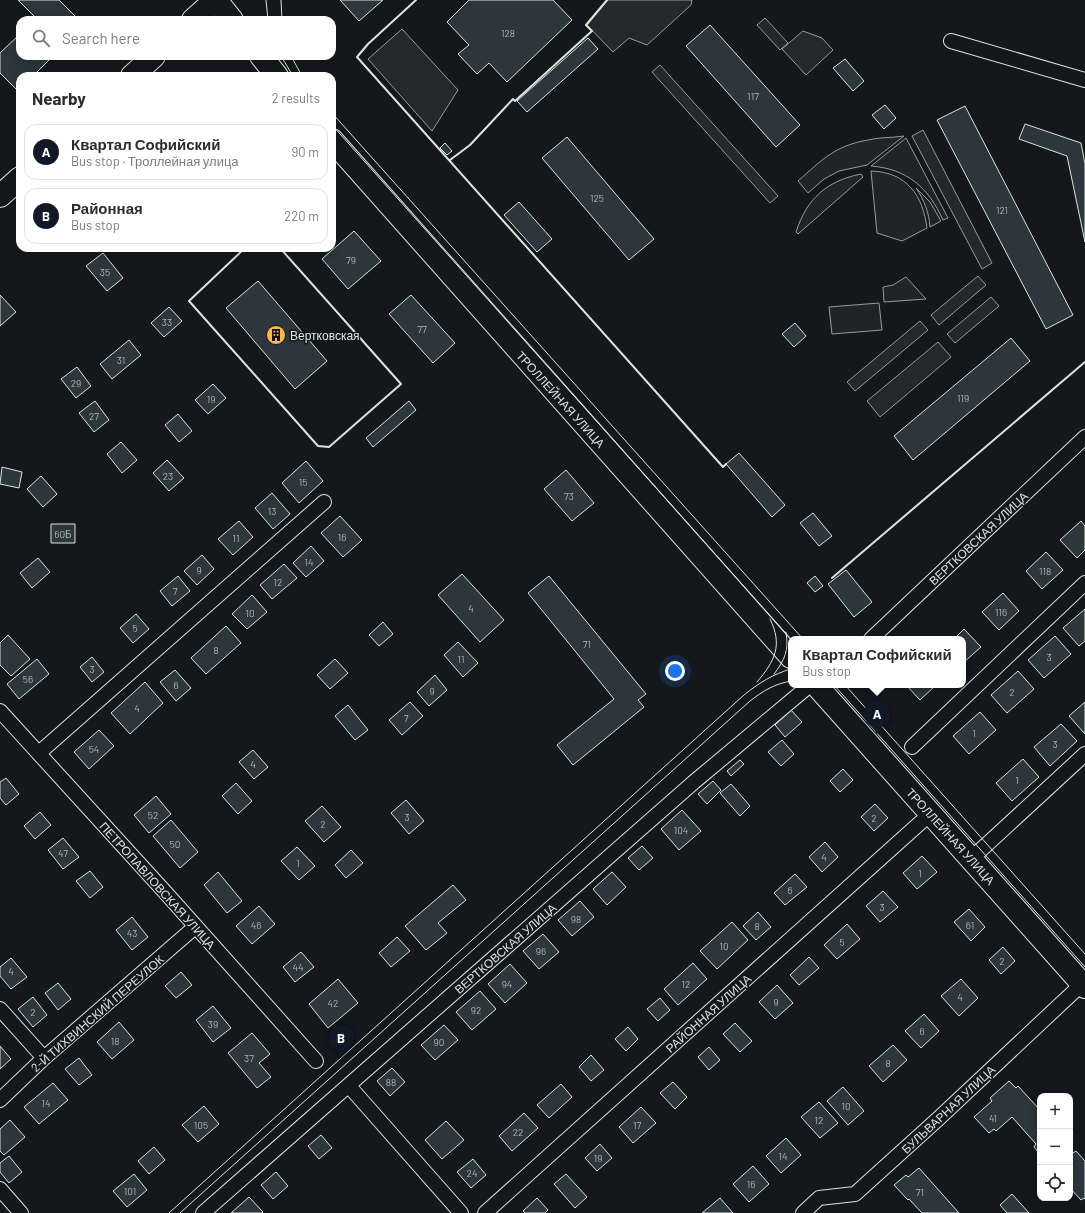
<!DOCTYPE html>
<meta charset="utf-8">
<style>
body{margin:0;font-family:Barlow,sans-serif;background:#f2f2f3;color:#2b2b33}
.controls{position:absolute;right:12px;bottom:12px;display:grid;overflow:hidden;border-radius:8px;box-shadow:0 2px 10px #0003}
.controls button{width:36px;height:36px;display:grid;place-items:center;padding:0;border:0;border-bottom:1px solid #e1e1e2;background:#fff;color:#2b2b33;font:20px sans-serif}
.you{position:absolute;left:675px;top:671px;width:14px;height:14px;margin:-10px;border:3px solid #fff;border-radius:50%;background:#1a73e8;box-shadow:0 0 0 6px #1a73e833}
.badge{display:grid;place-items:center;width:26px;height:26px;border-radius:50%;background:#111827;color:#fff;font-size:13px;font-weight:700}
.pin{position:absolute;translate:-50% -33px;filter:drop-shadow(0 1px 2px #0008)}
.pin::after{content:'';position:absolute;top:21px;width:14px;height:12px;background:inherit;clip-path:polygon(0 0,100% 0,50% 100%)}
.popup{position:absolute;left:788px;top:636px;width:178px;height:52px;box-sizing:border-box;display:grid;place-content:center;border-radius:8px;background:#fff;filter:drop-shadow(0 1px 3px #0005);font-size:13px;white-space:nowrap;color:#7c7c81}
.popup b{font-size:15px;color:#2b2b33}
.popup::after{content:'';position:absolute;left:50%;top:100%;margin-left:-8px;border:8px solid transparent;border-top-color:#fff}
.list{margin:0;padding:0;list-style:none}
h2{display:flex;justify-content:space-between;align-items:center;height:52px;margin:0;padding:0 16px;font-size:17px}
h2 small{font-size:13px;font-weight:400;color:#7c7c81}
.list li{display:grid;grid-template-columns:26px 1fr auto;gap:12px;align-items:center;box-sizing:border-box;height:56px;margin:0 8px 8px;padding:0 8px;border:1px solid #e1e1e2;border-radius:12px}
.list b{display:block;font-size:15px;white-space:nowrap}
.list p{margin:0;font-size:13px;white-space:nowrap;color:#7c7c81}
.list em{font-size:13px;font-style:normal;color:#7c7c81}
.icon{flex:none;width:22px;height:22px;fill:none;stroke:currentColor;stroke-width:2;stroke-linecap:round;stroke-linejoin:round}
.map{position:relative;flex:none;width:1085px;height:1213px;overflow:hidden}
.search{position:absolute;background:#fff;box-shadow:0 2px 10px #0003;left:16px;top:16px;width:320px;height:44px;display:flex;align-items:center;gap:10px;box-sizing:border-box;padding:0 14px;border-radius:12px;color:#7c7c81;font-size:15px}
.panel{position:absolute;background:#fff;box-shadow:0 2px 10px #0003;left:16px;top:72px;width:320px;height:180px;border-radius:12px}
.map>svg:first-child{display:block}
</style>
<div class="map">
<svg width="1085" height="1213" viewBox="0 0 1085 1213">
<rect width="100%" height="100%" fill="#14181c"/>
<path fill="#202428" stroke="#939e99" d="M904,136l-37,29 -28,6 -15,8 -16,14 -10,-12c24,-21 36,-35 70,-41 12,-3 24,-2 36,-4z
M906,138l42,80 -5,2c-15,-33 -36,-51 -72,-54z
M871,171c36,1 52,25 56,57l-25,13 -25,-8z
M861,174l2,3 -65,57 -2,-2c11,-34 31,-51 65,-58z
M916,188l14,14 11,19 -11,6c-1,-15 -6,-27 -14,-39z
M906,277l20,22 -42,3 -1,-15 10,-2z
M879,303l3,27 -50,4 -3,-27z"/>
<path fill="#24282b" stroke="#939e99" d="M608,0h84l-1,5 -44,40 -18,-7 -16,14 -26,-27z
M765,18l23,25 -8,7 -23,-25z
M402,29l56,61 -26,41 -64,-72z
M803,31l19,7 11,12 -27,25 -24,-26z
M660,65l118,131 -8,7 -118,-131z
M923,130l69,133 -10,6 -70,-133z
M978,276l8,9 -47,40 -8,-10z
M991,297l8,9 -44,37 -8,-9z
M920,321l8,9 -73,61 -8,-9z
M938,342l13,15 -71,60 -13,-16z"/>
<path fill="#2c363c" stroke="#d8e6dc" d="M18,0h41l20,20h-45l2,-2z
M340,0h43l-24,21z
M469,0h84l19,20 -65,62 -18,-19 -12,11 -19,-20 11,-9 -22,-23z
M710,25l90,100 -24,22 -90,-101z
M20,34v22h33l-20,20h-13v13l-2,2 -18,-18v-20z
M588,38l10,11 -71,63 -10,-11z
M845,59l19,22 -11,10 -20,-23z
M885,105l11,13 -12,11 -12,-14z
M965,106l108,209 -27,14 -109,-209z
M1025,124l56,19 4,21v78l-18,-86 -48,-17z
M567,137l87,102 -25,21 -87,-102z
M445,143l7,8 -5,4 -7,-7z
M519,202l33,37 -15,13 -33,-37z
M354,231l27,30 -33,28 -26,-30z
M103,253l20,25 -16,13 -21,-25z
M258,281l69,80 -32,28 -69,-81z
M0,295l16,17 -16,14z
M411,295l44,48 -22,20 -44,-49z
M169,307l13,14 -18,16 -13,-14z
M795,323l11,13 -12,11 -12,-13z
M1011,338l19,23 -117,99 -19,-24z
M129,340l12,15 -29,24 -12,-15z
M77,367l14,19 -15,12 -15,-19z
M213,384l13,14 -18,16 -13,-14z
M95,401l14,19 -15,12 -15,-19z
M409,401l7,9 -43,37 -7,-9z
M178,414l14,17 -13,11 -14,-17z
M121,442l16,18 -15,13 -15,-19z
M739,453l46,52 -13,12 -46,-53z
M167,460l17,18 -15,13 -16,-18z
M306,461l17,20 -24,22 -17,-20z
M2,467l20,5 -3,16 -19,-4z
M566,470l28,33 -22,18 -28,-32z
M41,476l16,18 -14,13 -16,-18z
M272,493l18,21 -17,15 -18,-21z
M813,513l19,23 -13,10 -19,-23z
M340,516l22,24 -19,17 -22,-24z
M239,521l14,16 -20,18 -15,-16z
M1081,521l4,5v24l-8,8 -17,-18z
M51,524h24v19h-24z
M311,546l13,15 -18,16 -13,-14z
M1046,552l17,18 -21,19 -16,-18z
M202,555l12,14 -17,16 -13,-14z
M38,558l12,14 -18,16 -12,-15z
M284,564l13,14 -25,21 -12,-14z
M846,570l26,32 -18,15 -26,-33z
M462,574l42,46 -24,22 -42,-47z
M178,576l12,15 -18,15 -12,-15z
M549,576l97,118 -8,6 6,7 -71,58 -16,-20 57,-46 -86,-106z
M815,576l8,10 -8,6 -8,-9z
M1003,593l16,18 -20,19 -17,-18z
M252,595l15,17 -20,17 -15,-15z
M1085,609v32l-6,5 -16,-18z
M136,614l13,15 -16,14 -13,-15z
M383,622l10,12 -14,12 -10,-11z
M226,626l15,17 -35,31 -15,-16z
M964,629l17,18 -18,16v-24h-9z
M8,635l22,24 -19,17 -11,-11v-22z
M1055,636l16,18 -27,24 -16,-18z
M458,642l20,21 -15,14 -19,-22z
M92,657l12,15 -12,10 -12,-15z
M37,659l12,15 -30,25 -12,-15z
M335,659l13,14 -18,16 -13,-14z
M175,670l16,18 -15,13 -16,-19z
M1018,671l16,18 -27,24 -16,-18z
M435,675l12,15 -18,16 -12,-14z
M145,682l18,21 -33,31 -19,-21z
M906,685h30l-16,15z
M410,702l13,14 -21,19 -13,-15z
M1085,702v32l-16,-18z
M348,705l20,25 -13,10 -20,-24z
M791,710l11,12 -17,15 -10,-12z
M980,712l16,18 -27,24 -16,-18z
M1061,724l16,17 -27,25 -16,-19z
M99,730l15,16 -25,23 -15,-17z
M782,740l12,14 -13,12 -13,-14z
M253,750l15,17 -14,12 -15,-17z
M1023,759l16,18 -27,24 -16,-18z
M740,760l4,4 -13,12 -4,-5z
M843,769l10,11 -13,12 -10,-11z
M6,778l13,16 -13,11 -6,-7v-16z
M713,781l8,9 -14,14 -9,-10z
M236,783l16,18 -14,13 -16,-18z
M731,784l19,22 -10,10 -20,-23z
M156,796l15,18 -22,19 -15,-18z
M406,800l18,21 -15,13 -18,-21z
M875,804l13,14 -14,13 -13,-14z
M322,806l19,21 -17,15 -19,-21z
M682,810l19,21 -22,19 -18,-21z
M40,812l11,13 -16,14 -11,-13z
M171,820l27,32 -18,16 -27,-32z
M63,838l16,19 -16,12 -15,-19z
M825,842l13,15 -16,15 -13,-15z
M642,846l11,12 -14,12 -11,-12z
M297,847l18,19 -16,14 -18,-19z
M351,850l12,13 -17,15 -11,-13z
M922,856l15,16 -20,17 -14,-16z
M90,871l13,16 -13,11 -14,-17z
M218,872l24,29 -15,12 -23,-28z
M612,872l14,15 -19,18 -14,-16z
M795,874l12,13 -22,18 -11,-12z
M453,885l13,15 -28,23 9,10 -21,17 -21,-24z
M883,891l15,16 -18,15 -14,-16z
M580,901l14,16 -22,19 -14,-16z
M259,906l16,18 -23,20 -16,-18z
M969,909l16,18 -14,14 -17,-19z
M758,912l13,15 -15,13 -13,-14z
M132,917l16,20 -16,13 -16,-20z
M732,922l16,18 -31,29 -17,-18z
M847,924l13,15 -23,20 -13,-14z
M543,934l16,18 -20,17 -16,-18z
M397,937l13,14 -19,16 -12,-14z
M1003,947l12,14 -14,13 -12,-14z
M301,952l13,15 -19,15 -12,-15z
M809,957l10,11 -20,17 -9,-10z
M11,958l16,19 -16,12 -11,-13v-9z
M693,963l14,16 -29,26 -14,-16z
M510,964l17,19 -22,20 -17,-19z
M181,972l11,13 -16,13 -11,-12z
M338,979l20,24 -30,25 -19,-24z
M961,979l17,19 -19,18 -18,-20z
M58,983l13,16 -13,11 -13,-17z
M777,985l16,18 -18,16 -16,-17z
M480,991l16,18 -24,21 -16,-18z
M33,997l14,18 -14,12 -15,-18z
M660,998l10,12 -12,11 -11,-12z
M213,1006l18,22 -18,14 -17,-22z
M924,1014l15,17 -18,17 -16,-17z
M119,1022l15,18 -22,19 -15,-17z
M735,1023l17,18 -12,11 -17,-18z
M444,1025l14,15 -23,20 -14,-15z
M628,1027l10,12 -12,12 -11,-12z
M252,1033l18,21 -11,9 12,14 -14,11 -29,-35z
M893,1045l14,15 -24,22 -14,-16z
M0,1046l11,13 -11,10z
M709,1047l11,13 -11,10 -11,-13z
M591,1055l13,15 -13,11 -12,-14z
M79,1058l13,17 -13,10 -14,-16z
M392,1068l13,14 -15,14 -13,-15z
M1009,1081l7,7 2,-2 22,24v44l-6,-7 2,-3 -24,-27 -16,14 -2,-2 -5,4 -15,-16 18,-16 -2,-3z
M673,1082l14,15 -12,12 -15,-16z
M53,1083l15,17 -29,24 -15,-17z
M561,1084l11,13 -23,21 -12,-13z
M843,1087l21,24 -16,14 -21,-24z
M819,1102l19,21 -18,15 -19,-21z
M204,1106l15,18 -21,18 -16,-17z
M641,1107l15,16 -23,20 -14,-16z
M524,1113l14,15 -26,23 -13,-15z
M10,1120l15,17 -21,18 -4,-4v-22z
M446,1121l18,19 -22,19 -17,-19z
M321,1135l11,13 -13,11 -11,-13z
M786,1138l15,17 -20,18 -15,-17z
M600,1144l12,14 -15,13 -12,-13z
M154,1147l11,13 -16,14 -11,-13z
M1070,1149l3,4 3,-2 9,10v38l-1,-1 -3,2 -11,-12z
M9,1156l13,16 -13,11 -9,-11v-9z
M473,1159l13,16 -15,13 -14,-16z
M753,1166l16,18 -20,18 -16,-18z
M919,1168l40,45h-37l-13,-14 -1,1 -14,-15 12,-10 2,2z
M276,1172l12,14 -15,13 -12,-14z
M134,1174l13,16 -20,17 -14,-16z
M566,1174l21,23 -12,11 -21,-24z
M1012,1194l17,19h-22l-7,-8z
M249,1197l14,15 -1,1h-31z
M537,1198l11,12 -3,3h-20l-2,-2z
M720,1198l13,15h-31z"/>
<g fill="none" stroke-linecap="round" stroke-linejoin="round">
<g stroke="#d8e6dc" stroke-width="16">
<path id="street" d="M951,41l134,39
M871,639l214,-202
M0,711l165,181 151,169
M912,747l173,-164
M39,753l285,-251
M971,859l114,-105
M0,1009l44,49
M349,1086l112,127
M0,1100l44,-42 151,-131
M0,1189l21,24
M203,1213l491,-431 116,-97
M485,1213l445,-399
M803,1213l16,-15 36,-4 83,-75 144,-135"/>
</g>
<g stroke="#d8e6dc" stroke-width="24">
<path id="primary" d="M216,0l16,20
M193,20l22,-20
M261,56l16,20
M132,76l22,-20
M332,140l459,517
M0,196l20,-18
M816,685l269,302"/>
</g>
<use href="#street" stroke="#14181c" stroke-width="14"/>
<use href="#primary" stroke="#14181c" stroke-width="22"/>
<path stroke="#d8e6dc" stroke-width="1" d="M266,0l2,20
M281,0l1,20
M281,56l12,20
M291,56l11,20
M332,113l471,526
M332,125l459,514
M774,674c11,-14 15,-24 12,-42
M757,682c18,-21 26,-37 13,-63
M834,685l251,282
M845,685l240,269
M169,1213l575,-518c15,-12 29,-21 47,-26
M180,1213l570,-512c13,-10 24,-17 41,-20"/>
<path stroke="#d8e6dc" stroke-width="2" d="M416,0l-48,44 -11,13 366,410 3,-3
M450,160l20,-15 43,-46 2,2 77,-70 -6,-6 21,-25
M245,248l-56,53 129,145 11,1 72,-63 -121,-136
M832,578l253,-216"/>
</g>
<defs>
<g id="building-disc" transform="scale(1)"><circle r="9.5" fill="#ffb74d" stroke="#14181c"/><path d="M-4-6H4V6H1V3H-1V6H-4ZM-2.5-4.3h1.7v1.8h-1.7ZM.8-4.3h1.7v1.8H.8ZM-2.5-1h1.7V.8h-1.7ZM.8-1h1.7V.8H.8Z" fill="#111"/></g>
</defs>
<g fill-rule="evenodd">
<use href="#building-disc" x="276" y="335"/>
</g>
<g text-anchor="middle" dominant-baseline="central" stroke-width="3" stroke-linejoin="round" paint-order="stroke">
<g font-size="10" fill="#adbab4">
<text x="508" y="33">128</text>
<text x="753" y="96">117</text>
<text x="597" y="198">125</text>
<text x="1002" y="210">121</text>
<text x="351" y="260">79</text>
<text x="105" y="272">35</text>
<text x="167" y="322">33</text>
<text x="422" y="329">77</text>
<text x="121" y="360">31</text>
<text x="76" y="383">29</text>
<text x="963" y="398">119</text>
<text x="211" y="399">19</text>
<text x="94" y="416">27</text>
<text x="168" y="476">23</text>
<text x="303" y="482">15</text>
<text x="569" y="496">73</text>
<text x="272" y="511">13</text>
<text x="63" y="534">60Б</text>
<text x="342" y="537">16</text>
<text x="236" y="538">11</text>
<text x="309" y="562">14</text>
<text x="199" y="570">9</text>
<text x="1045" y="571">118</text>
<text x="278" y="582">12</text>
<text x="175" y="591">7</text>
<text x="471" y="608">4</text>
<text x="1001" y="612">116</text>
<text x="250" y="613">10</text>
<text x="135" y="628">5</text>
<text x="587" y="644">71</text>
<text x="216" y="650">8</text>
<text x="1049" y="657">3</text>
<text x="461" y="659">11</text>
<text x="92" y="669">3</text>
<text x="28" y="679">56</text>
<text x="176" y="685">6</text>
<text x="432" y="691">9</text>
<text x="1012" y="692">2</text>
<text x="137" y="708">4</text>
<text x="406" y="718">7</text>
<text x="974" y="733">1</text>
<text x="1055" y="744">3</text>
<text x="94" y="749">54</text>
<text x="253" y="764">4</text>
<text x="1017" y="780">1</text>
<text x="153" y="815">52</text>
<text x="407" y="817">3</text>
<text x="874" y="818">2</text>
<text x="323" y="824">2</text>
<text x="681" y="830">104</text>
<text x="175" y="844">50</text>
<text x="63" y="853">47</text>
<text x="824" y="857">4</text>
<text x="298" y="863">1</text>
<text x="920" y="873">1</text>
<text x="790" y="890">6</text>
<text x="882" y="907">3</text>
<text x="576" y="919">98</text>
<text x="256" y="925">46</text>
<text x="970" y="925">61</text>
<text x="757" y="926">8</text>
<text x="132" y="933">43</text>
<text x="842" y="942">5</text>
<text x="724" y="946">10</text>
<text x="541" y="951">96</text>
<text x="1002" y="961">2</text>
<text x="298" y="967">44</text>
<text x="11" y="971">4</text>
<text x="507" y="984">94</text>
<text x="686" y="984">12</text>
<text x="960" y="997">4</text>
<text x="776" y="1002">9</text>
<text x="333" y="1003">42</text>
<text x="476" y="1010">92</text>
<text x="33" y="1012">2</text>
<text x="213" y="1024">39</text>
<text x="922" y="1031">6</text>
<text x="115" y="1041">18</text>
<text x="439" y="1042">90</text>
<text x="249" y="1058">37</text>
<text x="888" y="1063">8</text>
<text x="391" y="1082">88</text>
<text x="46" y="1103">14</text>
<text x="846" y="1106">10</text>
<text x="993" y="1118">41</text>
<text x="819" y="1120">12</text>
<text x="201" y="1125">105</text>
<text x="637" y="1125">17</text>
<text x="518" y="1132">22</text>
<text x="783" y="1156">14</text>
<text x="598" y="1158">19</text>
<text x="472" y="1173">24</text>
<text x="751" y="1184">16</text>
<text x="130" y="1191">101</text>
<text x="920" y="1192">71</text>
</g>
<g font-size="12" fill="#d8e6dc" stroke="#14181c" text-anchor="start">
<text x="290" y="335">Вертковская</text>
</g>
<g font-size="12" fill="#d8e6dc" stroke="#14181c">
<text transform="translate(561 399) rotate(48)">ТРОЛЛЕЙНАЯ УЛИЦА</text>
<text transform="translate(978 538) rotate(-43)">ВЕРТКОВСКАЯ УЛИЦА</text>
<text transform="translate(951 836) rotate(48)">ТРОЛЛЕЙНАЯ УЛИЦА</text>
<text transform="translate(158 885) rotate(48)">ПЕТРОПАВЛОВСКАЯ УЛИЦА</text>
<text transform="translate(505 948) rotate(-41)">ВЕРТКОВСКАЯ УЛИЦА</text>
<text transform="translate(97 1013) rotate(-41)">2-Й ТИХВИНСКИЙ ПЕРЕУЛОК</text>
<text transform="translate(708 1013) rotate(-42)">РАЙОННАЯ УЛИЦА</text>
<text transform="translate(948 1109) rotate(-43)">БУЛЬВАРНАЯ УЛИЦА</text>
</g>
</g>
</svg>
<div class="controls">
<button>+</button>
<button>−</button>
<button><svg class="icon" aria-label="locate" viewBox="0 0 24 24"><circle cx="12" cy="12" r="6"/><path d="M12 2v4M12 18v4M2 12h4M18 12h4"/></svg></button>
</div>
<div class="you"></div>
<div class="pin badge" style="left:877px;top:734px">A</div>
<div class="popup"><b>Квартал Софийский</b>Bus stop</div>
<div class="pin badge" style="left:341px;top:1058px">B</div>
<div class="search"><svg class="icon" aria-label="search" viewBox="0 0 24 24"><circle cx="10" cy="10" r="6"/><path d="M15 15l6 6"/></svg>Search here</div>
<section class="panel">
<h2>Nearby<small>2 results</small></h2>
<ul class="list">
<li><span class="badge">A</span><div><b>Квартал Софийский</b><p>Bus stop · Троллейная улица</p></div><em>90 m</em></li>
<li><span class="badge">B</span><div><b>Районная</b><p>Bus stop</p></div><em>220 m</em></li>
</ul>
</section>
</div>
